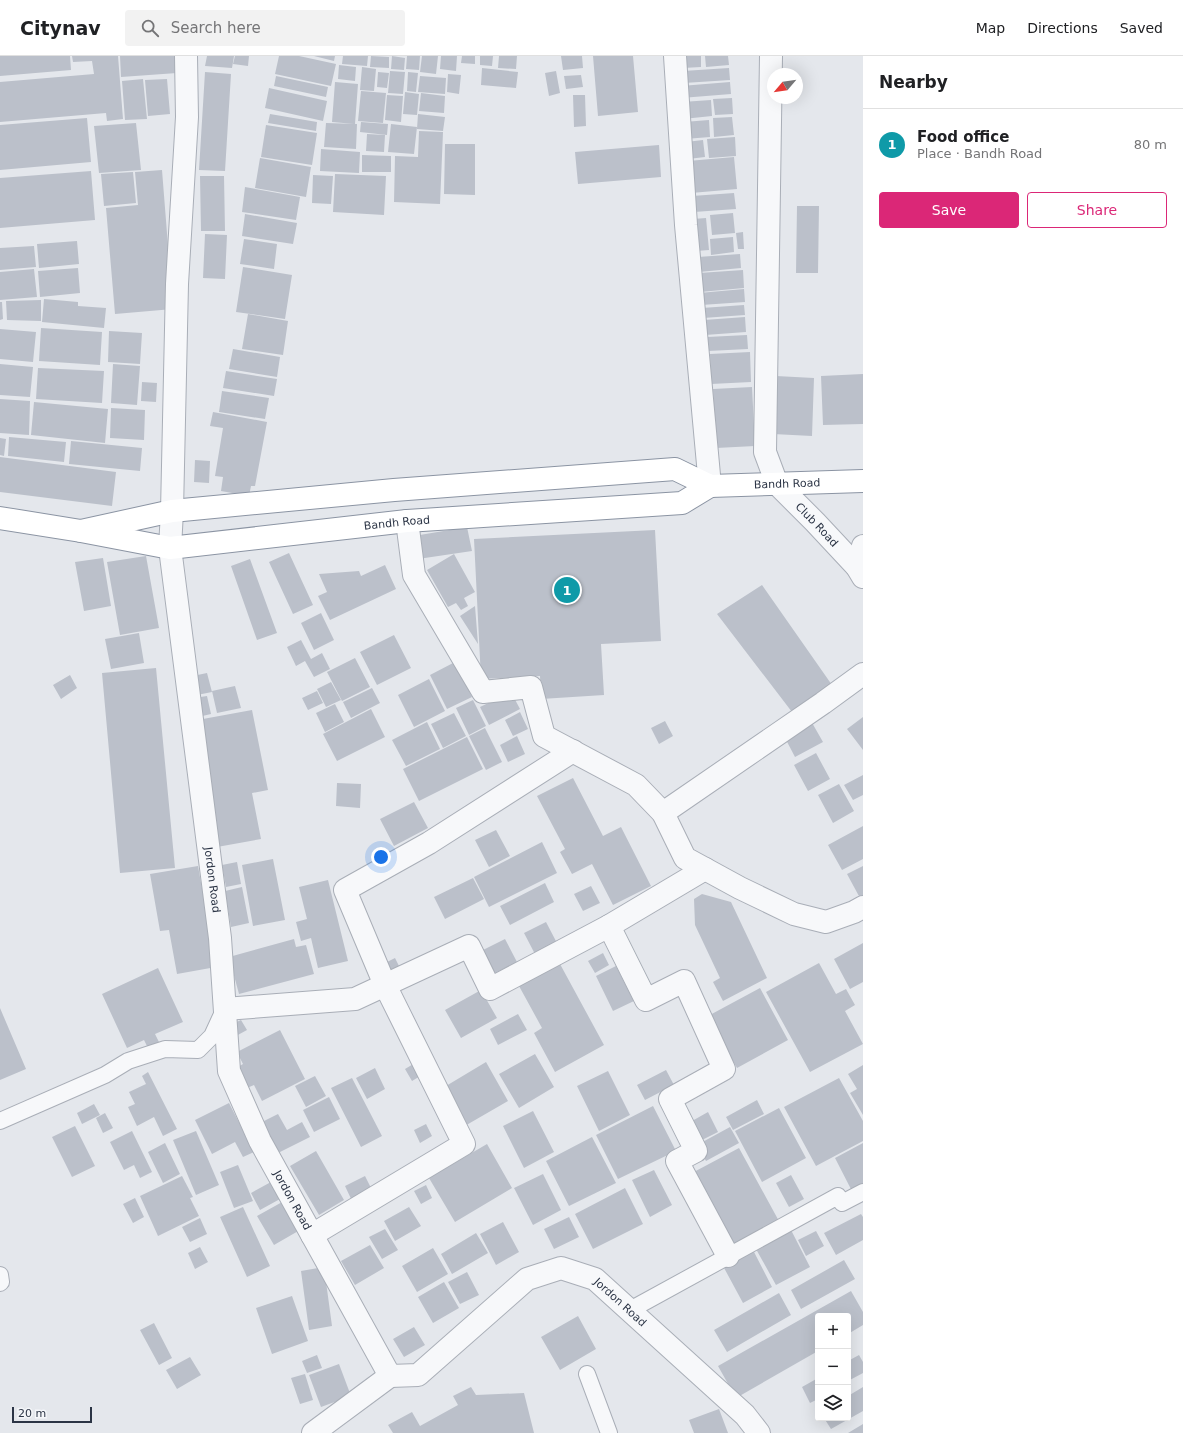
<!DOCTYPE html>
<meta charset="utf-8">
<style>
body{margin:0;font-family:"DejaVu Sans",sans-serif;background:#f2f2f2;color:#202124}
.controls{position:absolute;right:12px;bottom:12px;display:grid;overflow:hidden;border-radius:4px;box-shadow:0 4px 16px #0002}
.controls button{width:36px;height:36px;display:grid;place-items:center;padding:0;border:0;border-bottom:1px solid #e0e0e0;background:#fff;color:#202124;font:20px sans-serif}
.compass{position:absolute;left:767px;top:12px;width:36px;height:36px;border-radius:50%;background:#fff;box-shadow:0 4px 16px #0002;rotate:241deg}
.scale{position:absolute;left:12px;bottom:10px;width:80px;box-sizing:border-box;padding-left:4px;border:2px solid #2b3445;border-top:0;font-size:11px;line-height:14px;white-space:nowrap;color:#2b3445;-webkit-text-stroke:3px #f4f6f9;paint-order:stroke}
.you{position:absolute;left:381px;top:801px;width:14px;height:14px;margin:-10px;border:3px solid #fff;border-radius:50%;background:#1a73e8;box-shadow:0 0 0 6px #1a73e833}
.badge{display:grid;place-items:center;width:26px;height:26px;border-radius:50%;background:#db2777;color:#fff;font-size:13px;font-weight:700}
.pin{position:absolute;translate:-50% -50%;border:2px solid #fff;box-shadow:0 1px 4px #0006}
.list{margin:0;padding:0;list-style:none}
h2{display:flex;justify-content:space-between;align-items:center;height:52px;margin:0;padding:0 16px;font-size:17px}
h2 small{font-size:13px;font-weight:400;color:#757577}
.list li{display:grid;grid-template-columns:26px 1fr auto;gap:12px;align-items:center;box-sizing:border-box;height:72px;padding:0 16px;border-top:1px solid #e0e0e0}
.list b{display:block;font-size:15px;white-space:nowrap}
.list p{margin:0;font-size:13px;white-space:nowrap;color:#757577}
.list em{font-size:13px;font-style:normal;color:#757577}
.actions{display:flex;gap:8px;padding:12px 16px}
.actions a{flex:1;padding:9px 0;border:1px solid #db2777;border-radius:4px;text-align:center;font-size:14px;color:#db2777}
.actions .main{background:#db2777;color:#fff}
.icon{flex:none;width:22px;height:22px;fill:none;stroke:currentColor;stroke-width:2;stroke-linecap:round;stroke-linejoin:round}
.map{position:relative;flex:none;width:863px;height:1377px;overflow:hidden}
header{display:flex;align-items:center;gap:24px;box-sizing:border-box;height:56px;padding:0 20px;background:#fff;border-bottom:1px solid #e0e0e0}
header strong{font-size:19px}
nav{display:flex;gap:22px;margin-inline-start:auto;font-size:14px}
.search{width:280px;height:36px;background:#f2f2f2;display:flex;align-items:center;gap:10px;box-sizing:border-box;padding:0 14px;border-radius:4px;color:#757577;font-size:15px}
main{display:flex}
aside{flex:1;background:#fff}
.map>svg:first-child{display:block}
</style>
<header>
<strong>Citynav</strong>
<div class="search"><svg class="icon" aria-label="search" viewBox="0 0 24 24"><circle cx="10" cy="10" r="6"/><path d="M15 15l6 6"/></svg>Search here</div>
<nav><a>Map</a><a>Directions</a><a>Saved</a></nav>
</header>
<main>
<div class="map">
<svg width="863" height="1377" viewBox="0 0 863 1377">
<rect width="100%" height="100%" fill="#e4e7ec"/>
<path fill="#bbc0ca" d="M0,0h70l1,14 -71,6z
M72,0h46l5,63 -16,2 -1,-8 -106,9v-40l94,-8 -2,-13 -19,1z
M120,0h55l2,17 -56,4z
M207,0h27l-2,12 -27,-2z
M235,0h14l-1,10 -15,-2z
M279,0h20l37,8 -5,22 -56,-12z
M314,0h21l-1,5z
M343,0h25l-1,10 -25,-2z
M371,0l18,1v11l-19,-1z
M392,0l13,2 -1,12 -13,-1z
M407,0h13l-1,14 -13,-1z
M422,0h16l-2,18 -16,-2z
M441,0h16l-1,15 -16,-2z
M462,0h13v8l-14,-1z
M480,0h13l-1,10 -12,-1z
M499,0h18l-1,13 -18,-1z
M561,0h21l1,12 -20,2z
M593,0h40l5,56 -40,4z
M682,0h19v11l-18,1z
M705,0h23l1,9 -23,2z
M339,9l17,2 -1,14 -17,-2z
M362,11l14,2 -2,22 -14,-1z
M482,12l36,4 -2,16 -35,-3z
M729,12l1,12 -46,3 -1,-12z
M390,15l15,1 -2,22 -15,-1z
M556,15l4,22 -11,3 -4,-23z
M205,16l26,2 -6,97 -26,-1z
M378,16l11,1 -2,15 -10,-1z
M408,16l10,1 -2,19 -9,-1z
M448,18l13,1 -2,19 -12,-2z
M581,19l2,12 -17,2 -2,-13z
M276,20l52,11 -2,10 -52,-11z
M420,20l26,2 -1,16 -27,-2z
M143,23l4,40 -22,1 -3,-39z
M167,23l3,35 -22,2 -3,-36z
M335,26l23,2 -3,40 -23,-2z
M730,26l1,12 -50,4v-12z
M269,32l58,13 -4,20 -58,-13z
M361,35l25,2 -3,30 -25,-2z
M405,36l14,2 -2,21 -14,-1z
M421,37l24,3 -1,17 -25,-2z
M387,39l16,1 -2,26 -16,-2z
M573,39h12l1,31 -12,1z
M732,42l1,16 -18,1 -2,-16z
M711,44l1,16 -29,3 -1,-17z
M270,58l47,8 -1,9 -48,-8z
M418,58l27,3 -2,14 -26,-2z
M732,61l2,18 -20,2 -1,-19z
M87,62l4,44 -91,8v-45z
M709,64l1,17 -25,2 -1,-17z
M361,66l27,2 -1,11 -27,-3z
M136,67l5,47 -42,3 -5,-47z
M326,67l31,1 -1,25 -32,-2z
M391,68l26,3 -3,27 -26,-2z
M266,69l51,8 -5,32 -51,-8z
M419,75l24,1 -3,72 -46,-2 1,-46 23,1z
M367,78l18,1 -1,17 -18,-1z
M735,81l1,19 -27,2 -2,-19z
M703,84l2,17 -17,2 -2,-17z
M445,88h30v51l-31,-1z
M659,89l2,32 -83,7 -3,-32z
M321,93l39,3 -1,21 -39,-2z
M362,99l29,1v16h-29z
M734,101l3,32 -46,4 -3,-32z
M260,102l51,9 -5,30 -51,-9z
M162,114l11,139 -58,5 -9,-106 32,-3 -3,-33z
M91,115l4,49 -95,8v-50z
M133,116l3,31 -32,3 -3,-32z
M335,118l51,2 -2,39 -51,-3z
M313,119l20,1 -2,28 -19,-1z
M200,120h24l1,55h-24z
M245,131l55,10 -4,23 -54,-8z
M734,137l2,16 -42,3 -2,-16z
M797,150h22l-1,67h-22z
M733,157l2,20 -23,2 -2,-20z
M245,158l52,9 -4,21 -51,-8z
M706,162l3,32 -13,1 -3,-32z
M743,176l1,17h-6l-2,-16z
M205,178l22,1 -2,44 -22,-1z
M733,181l1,15 -23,3 -1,-16z
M244,183l33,5 -3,25 -34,-5z
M77,185l2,23 -40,4 -2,-24z
M34,190l2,21 -36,3v-22z
M740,198l1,14 -42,4 -1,-15z
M243,211l49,8 -7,44 -49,-7z
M78,212l2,25 -40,4 -2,-26z
M34,213l3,28 -37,3v-28z
M743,214l1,18 -44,4 -1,-19z
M744,233l1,13 -44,3 -2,-12z
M44,243l34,3v4l28,2 -2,20 -62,-6z
M41,244v21l-34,-1 -1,-19z
M0,246h2l1,17 -3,1z
M744,249l1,10 -42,3 -1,-10z
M248,258l40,7 -5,34 -41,-6z
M745,261l1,15 -41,3 -1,-15z
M41,272l61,4 -2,33 -61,-4z
M0,273l36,3 -3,30 -33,-3z
M109,275l33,2 -2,31 -32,-2z
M747,279l1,14 -40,2 -1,-14z
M233,293l47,8 -3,20 -48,-8z
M750,296l1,30 -40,2 -1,-30z
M0,308l33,3 -3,30 -30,-2z
M113,308l27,2 -3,39 -26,-2z
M38,312l66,3 -2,32 -66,-4z
M226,315l51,8 -3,17 -51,-8z
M863,318v50l-40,1 -2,-49z
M776,320l38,2 -2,58 -39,-2z
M142,326l15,1 -1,19 -15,-1z
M752,331l3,59 -39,2 -3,-59z
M222,335l47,7 -4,21 -46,-7z
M0,343l30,2 -1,34 -29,-2z
M34,346l74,7 -3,34 -74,-8z
M111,352l34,2 -1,30 -34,-2z
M213,356l54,10 -12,64h-4l-2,10 -28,-5 2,-14 -8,-1 8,-48 -13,-2z
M9,381l57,5 -2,20 -56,-6z
M0,382l6,1 -2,17 -4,-1z
M71,385l71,7 -2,23 -71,-7z
M0,401l116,15 -4,34 -112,-14z
M195,404l15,1 -1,22 -15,-1z
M467,471l5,24 -54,8 -4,-23z
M655,474l6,111 -60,3 3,51 -63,4 -1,-23 -59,3 -7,-140z
M289,497l24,52 -20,9 -24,-52z
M454,498l21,38 -11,6 4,8 -7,4 -5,-7 -8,4 -21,-37z
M146,500l13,72 -39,7 -13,-73z
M103,502l8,48 -27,5 -9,-49z
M250,503l27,74 -20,7 -26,-74z
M385,509l11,24 -66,31 -12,-24 9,-4 -8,-18 40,-3 2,5z
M762,529l70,100 -40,27 -75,-98z
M475,550l3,38 -18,-28z
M321,557l13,27 -20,10 -13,-27z
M139,577l5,30 -33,6 -6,-30z
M394,579l17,33 -34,17 -17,-33z
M301,584l10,19 11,-6 8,16 -16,8 -9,-16 -9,5 -9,-19z
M355,602l15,29 -28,14 -15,-29z
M455,606l17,35 -25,12 -17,-34z
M156,612l19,200 -55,5 -18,-200z
M207,617l5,19 -20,4 -4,-19z
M70,619l7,13 -16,11 -8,-14z
M429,623l16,32 -31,16 -16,-32z
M331,626l10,18 -15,7 -9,-18z
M235,630l6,22 -24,5 -5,-22z
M372,632l8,15 -29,15 -8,-16z
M317,635l6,12 -15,7 -6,-12z
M511,636l9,17 -31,16 -9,-18z
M207,640l4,18 -13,3 -4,-19z
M473,644l13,26 -17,9 -13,-27z
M335,648l9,18 -19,10 -9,-19z
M371,653l14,28 -48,24 -14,-27z
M252,654l16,80 -16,3 9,46 -44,8 -25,-126z
M520,656l8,17 -15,7 -8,-16z
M454,657l12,23 -23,12 -12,-24z
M863,661v33l-16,-21z
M665,665l8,15 -14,8 -8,-16z
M811,665l12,21 -28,15 -11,-21z
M427,666l13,27 -34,17 -14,-26z
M485,672l17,34 -16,8 -17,-34z
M517,680l8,18 -17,8 -8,-17z
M467,681l16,32 -64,32 -16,-32z
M816,697l14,26 -22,12 -14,-26z
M863,719v20l-10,5 -9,-15z
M573,722l30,58 18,-9 30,59 -38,19 -21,-41 -20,10 -12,-22 5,-3 -28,-53z
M337,727l24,1 -1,24 -24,-2z
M839,728l15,27 -21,12 -15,-28z
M414,746l14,26 -34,18 -14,-27z
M863,770v33l-21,11 -14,-25z
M496,774l14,26 -21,11 -14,-27z
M542,786l15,31 -68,34 -15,-30z
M273,803l12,61 -32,6 -11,-61z
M237,806l4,22 -15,3 -4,-22z
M198,810l18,101 -39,7 -8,-44 -9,1 -10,-57z
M863,810v31l-3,1 -13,-24z
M473,822l11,21 -39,20 -11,-22z
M328,824l20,81 -30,7 -7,-30 -10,3 -5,-19 11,-3 -8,-32z
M545,827l9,19 -44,23 -10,-19z
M591,830l9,17 -17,8 -9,-17z
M242,831l7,36 -18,4 -6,-36z
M702,838l29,8 36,76 -44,23 -10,-19 7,-4 -25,-53 -1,-26z
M546,866l12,23 -22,11 -12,-23z
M294,883l2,8 10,-2 8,29 -75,20 -10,-37z
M505,883l12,23 -28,14 -12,-23z
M863,887v39l-13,7 -16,-30z
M603,897l6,12 -14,8 -7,-12z
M395,902l4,8 -11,6 -5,-8z
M819,907l17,31 10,-5 9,16 -10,6 18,33 -53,28 -44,-80z
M560,908l44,81 -49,27 -21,-39 8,-5 -23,-42z
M616,910l18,35 -21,10 -17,-35z
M158,912l25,54 -28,12 6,12 -11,6 -6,-12 -17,8 -25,-54z
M760,932l28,52 -51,28 -29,-52z
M481,934l16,28 -36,20 -16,-28z
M0,952l26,61 -26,11z
M518,958l9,16 -29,15 -8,-16z
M241,964l6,10 -11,6 -6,-11z
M280,974l25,49 -43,22 -8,-16 -7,3 -11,-20 7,-4 -6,-12z
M535,998l19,33 -35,21 -20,-34z
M486,1006l22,39 -45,26 -22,-38z
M415,1007l7,12 -10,6 -7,-12z
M863,1009v50l-13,-22 7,-4 -9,-15z
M375,1012l10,21 -18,10 -11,-21z
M666,1014l8,15 -29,15 -8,-15z
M608,1015l22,44 -31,16 -22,-45z
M148,1016l29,57 -14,7 -9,-19 -17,9 -9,-19 7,-3 -6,-12 17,-8 -4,-8z
M315,1020l11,20 -20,11 -11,-21z
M352,1022l30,58 -21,11 -30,-59z
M839,1022l24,43v20l-47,25 -32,-59z
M329,1041l11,22 -26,13 -11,-22z
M757,1044l7,14 -31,16 -7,-13z
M229,1047l25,49 -11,5 -8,-15 -23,12 -17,-34z
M94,1048l6,11 -18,9 -5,-11z
M653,1050l23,45 -58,28 -22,-44z
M779,1052l27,50 -44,24 -27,-51z
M533,1055l21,41 -30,16 -21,-42z
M708,1056l10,20 -16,8 -10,-19z
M105,1057l8,15 -10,5 -7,-15z
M278,1058l9,16 15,-8 8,15 -36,18 -16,-31z
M426,1068l6,12 -12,7 -6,-13z
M75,1070l20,40 -23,11 -20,-40z
M730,1071l9,16 -33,18 -9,-16z
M132,1075l20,41 -12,6 -6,-13 -10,5 -14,-28z
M196,1075l23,54 -23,10 -23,-55z
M592,1081l24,46 -47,23 -23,-45z
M165,1087l15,31 -17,9 -15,-31z
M863,1087v48l-9,4 -19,-37z
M487,1088l25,44 -57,34 -26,-44z
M739,1092l41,75 -48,26 -40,-76z
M316,1095l28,49 -25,15 -29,-49z
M238,1109l15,36 -19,7 -14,-36z
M654,1114l18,35 -22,12 -18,-37z
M543,1118l18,36 -28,15 -19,-37z
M791,1119l13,24 -15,8 -13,-24z
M182,1120l11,21 -3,1 9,18 -41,20 -18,-40z
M365,1120l8,16 -20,11 -8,-17z
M271,1126l9,17 -20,11 -9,-17z
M426,1129l6,13 -11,6 -7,-13z
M625,1132l18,36 -50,25 -18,-35z
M135,1142l9,19 -11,6 -10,-19z
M284,1145l16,29 -26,15 -17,-29z
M243,1151l27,59 -23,11 -27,-60z
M409,1151l12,19 -26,15 -11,-20z
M861,1158l2,3v23l-27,15 -12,-22z
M569,1161l10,20 -25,12 -10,-20z
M200,1162l7,16 -17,8 -8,-15z
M503,1166l16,30 -23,13 -16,-31z
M385,1173l13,21 -16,9 -13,-22z
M791,1174l19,37 -34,18 -20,-36z
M816,1175l8,15 -18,10 -8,-16z
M476,1177l12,20 -36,21 -11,-20z
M370,1189l14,23 -29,17 -14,-24z
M200,1191l8,15 -13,7 -7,-16z
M433,1192l15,26 -31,18 -15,-26z
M753,1194l19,37 -29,16 -20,-37z
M844,1204l11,19 -54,30 -10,-19z
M324,1211l8,59 -23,4 -8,-59z
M467,1216l12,23 -19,9 -12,-22z
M444,1226l15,26 -26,15 -15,-26z
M851,1235l12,21v13l-15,9v-18h-30v35l-82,47 -18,-32z
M779,1237l12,22 -64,37 -13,-22z
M292,1240l16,45 -36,13 -16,-46z
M578,1260l18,33 -36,21 -19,-33z
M154,1267l18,35 -13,7 -19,-35z
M414,1271l11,18 -21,12 -11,-18z
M317,1299l5,13 -15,5 -5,-12z
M859,1299l4,7v11l-15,8v-20z
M190,1301l11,18 -24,14 -11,-19z
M339,1308l12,32 -30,11 -12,-32z
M305,1318l8,26 -13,4 -9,-26z
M818,1322v21l-8,4 -8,-16z
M471,1331l5,8 48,-2 10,40h-141l-5,-8 24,-13 8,14 38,-21 -5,-9z
M863,1331v24l-32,18 -7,-11h24v-22z
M719,1353l9,24h-34l-5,-13z
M863,1368v9h-15z"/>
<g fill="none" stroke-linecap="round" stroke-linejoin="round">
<g stroke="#a9aeb7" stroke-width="18">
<path id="service" d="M0,1065l105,-46 23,-14 37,-12 33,1 14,-14 12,-26
M0,1219l1,7 -1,1
M630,1254l208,-114 4,7 21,-11
M587,1318l22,59"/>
</g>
<g stroke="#a9aeb7" stroke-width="24">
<g id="minor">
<path id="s1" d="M186,0l1,61 -10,167 -5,227 -2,37 50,390 9,133 31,70 130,235 28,-1 109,-96 34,-11 34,11 150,136 14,18"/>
<path d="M675,0l11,169 24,261"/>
<path d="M771,0l-6,396 12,32"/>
<path d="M407,465l7,54 69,117 48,-5 13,49 92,49 27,28 22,45 55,30 54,26 32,8 28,-10 9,-5"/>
<path d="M663,757l160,-110 40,-29"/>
<path d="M705,813l-96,57 37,74 38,-19 40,88 -54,30 26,52 -19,10 51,95"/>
<path d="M225,953l130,-10 114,-53 21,43 119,-63"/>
<path d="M312,1179l152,-91 -79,-159 -40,-95 84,-47 144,-92"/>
<path d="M313,1377l77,-57"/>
</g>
</g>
<g stroke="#a9aeb7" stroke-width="24">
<g id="tertiary">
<path id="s2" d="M777,428l38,38 42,45 6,10"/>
<path d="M857,511l6,-21"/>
</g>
</g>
<g stroke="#8b94a3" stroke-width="24">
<g id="trunk">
<path id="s3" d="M0,462l81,13 89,17 237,-27 275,-18 28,-17"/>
<path id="s4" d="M81,475l91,-20 222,-21 281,-21 35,17 153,-5"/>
</g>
</g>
<use href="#service" stroke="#f7f8fa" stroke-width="16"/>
<use href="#minor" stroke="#f7f8fa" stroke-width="22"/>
<use href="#tertiary" stroke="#f7f8fa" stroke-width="22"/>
<use href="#trunk" stroke="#fff" stroke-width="22"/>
</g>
<g text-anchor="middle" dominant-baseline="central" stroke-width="3" stroke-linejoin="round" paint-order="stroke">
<g font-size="11" fill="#2b3445" stroke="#f4f6f9">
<text stroke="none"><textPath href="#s4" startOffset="714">Bandh Road</textPath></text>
<text stroke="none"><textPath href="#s3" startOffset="401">Bandh Road</textPath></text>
<text stroke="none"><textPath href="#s2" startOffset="57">Club Road</textPath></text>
<text stroke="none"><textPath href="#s1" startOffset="827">Jordon Road</textPath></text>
<text stroke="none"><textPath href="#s1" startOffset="1163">Jordon Road</textPath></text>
<text stroke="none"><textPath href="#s1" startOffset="1643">Jordon Road</textPath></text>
</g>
</g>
</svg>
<div class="controls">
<button>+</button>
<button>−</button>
<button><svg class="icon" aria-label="layers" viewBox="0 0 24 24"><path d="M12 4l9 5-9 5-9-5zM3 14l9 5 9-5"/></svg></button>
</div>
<svg class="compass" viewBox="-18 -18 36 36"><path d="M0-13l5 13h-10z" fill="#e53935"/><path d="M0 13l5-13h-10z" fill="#757577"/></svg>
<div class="scale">20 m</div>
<div class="you"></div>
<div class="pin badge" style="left:567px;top:534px;background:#0f9aa8">1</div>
</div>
<aside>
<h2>Nearby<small></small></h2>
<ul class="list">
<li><span class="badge" style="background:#0f9aa8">1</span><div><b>Food office</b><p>Place · Bandh Road</p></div><em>80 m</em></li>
</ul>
<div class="actions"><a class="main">Save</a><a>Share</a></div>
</aside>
</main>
